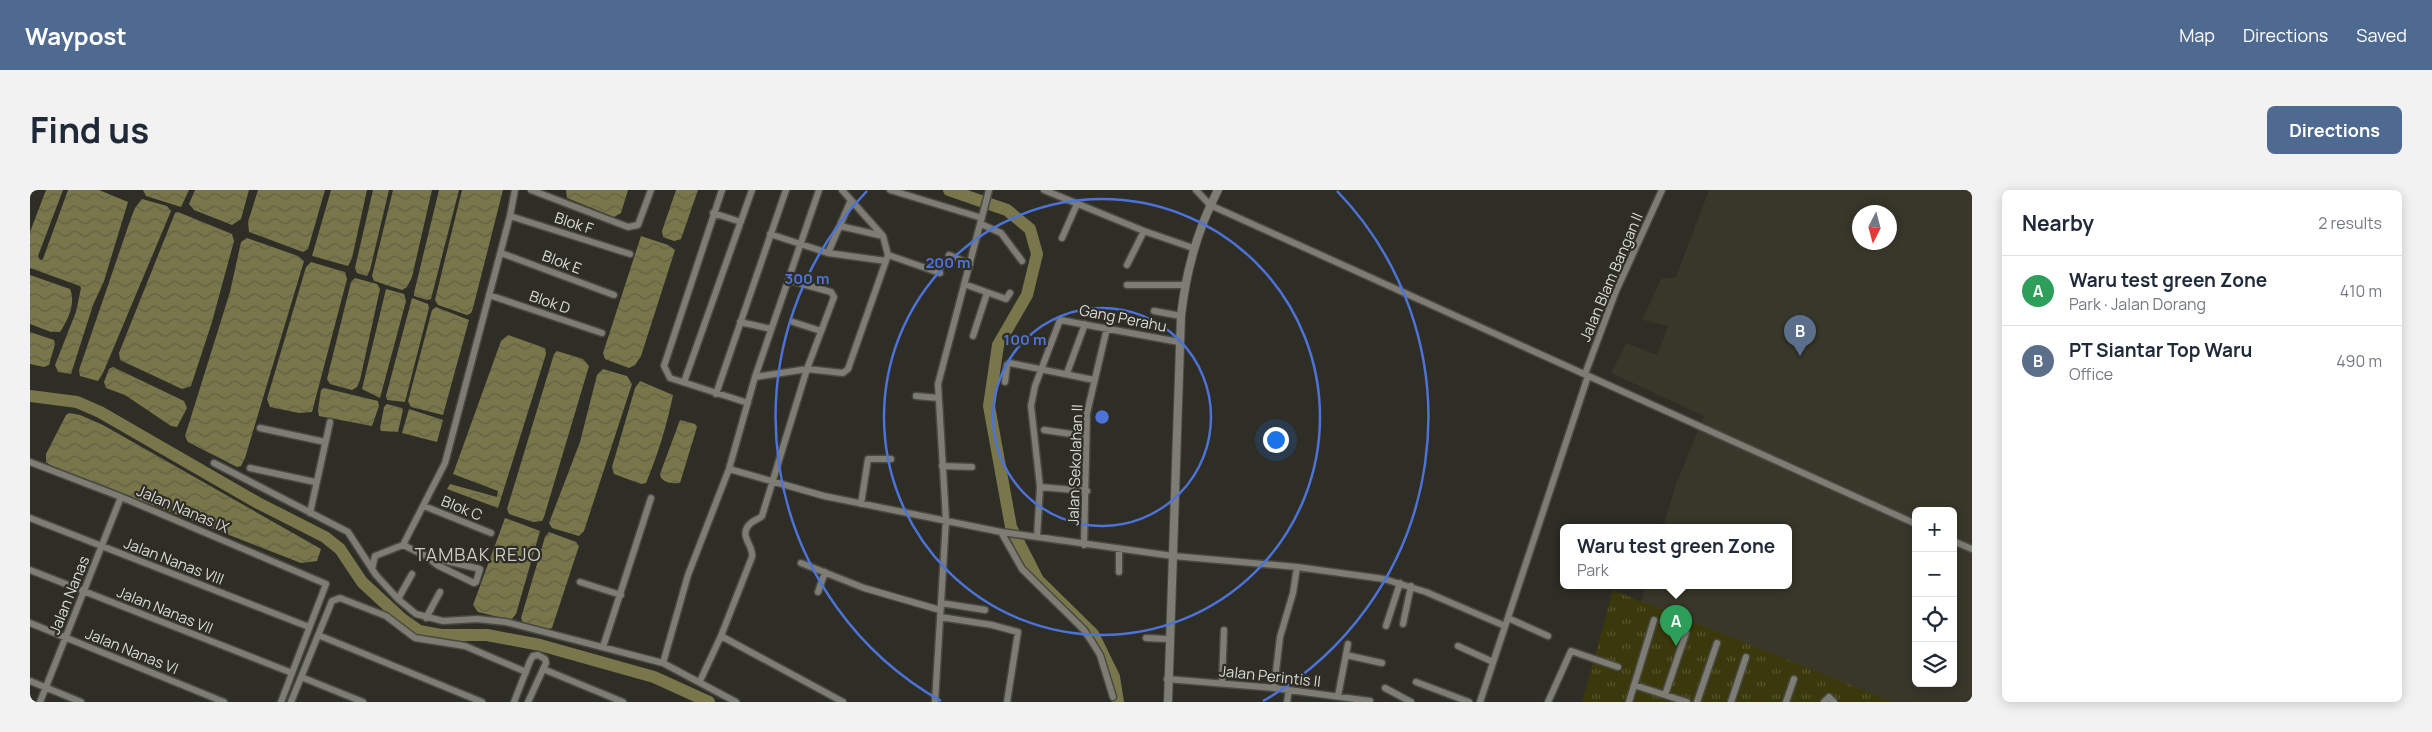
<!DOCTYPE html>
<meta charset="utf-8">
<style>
body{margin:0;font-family:Manrope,sans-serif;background:#f2f2f3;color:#1f2937}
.controls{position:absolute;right:15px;bottom:15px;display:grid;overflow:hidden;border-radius:8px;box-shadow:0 2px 12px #0003}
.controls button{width:45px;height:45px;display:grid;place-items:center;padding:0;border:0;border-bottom:1px solid #e0e1e3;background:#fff;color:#1f2937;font:25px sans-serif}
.compass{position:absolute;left:1822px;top:15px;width:45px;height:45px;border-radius:50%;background:#fff;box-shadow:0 2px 12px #0003;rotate:186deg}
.you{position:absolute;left:1245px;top:249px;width:18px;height:18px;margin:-12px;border:4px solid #fff;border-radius:50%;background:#1a73e8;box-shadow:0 0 0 8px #1a73e833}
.badge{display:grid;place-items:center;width:32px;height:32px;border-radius:50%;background:#4f6a90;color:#fff;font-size:16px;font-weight:700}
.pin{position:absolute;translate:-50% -41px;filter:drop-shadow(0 1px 2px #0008)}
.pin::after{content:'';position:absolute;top:26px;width:18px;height:15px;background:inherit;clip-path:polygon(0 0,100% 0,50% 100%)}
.popup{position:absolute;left:1530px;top:334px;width:232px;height:65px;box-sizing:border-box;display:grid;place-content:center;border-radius:8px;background:#fff;filter:drop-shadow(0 1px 4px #0005);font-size:16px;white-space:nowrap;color:#747a83}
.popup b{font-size:19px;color:#1f2937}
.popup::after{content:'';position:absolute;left:50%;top:100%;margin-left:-10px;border:10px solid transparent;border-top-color:#fff}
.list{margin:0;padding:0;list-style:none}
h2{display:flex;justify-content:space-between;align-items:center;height:65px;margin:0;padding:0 20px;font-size:21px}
h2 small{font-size:16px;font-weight:400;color:#747a83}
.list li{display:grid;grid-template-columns:32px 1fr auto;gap:15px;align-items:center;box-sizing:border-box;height:70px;padding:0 20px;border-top:1px solid #e0e1e3}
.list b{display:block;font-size:19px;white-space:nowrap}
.list p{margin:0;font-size:16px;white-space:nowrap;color:#747a83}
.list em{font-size:16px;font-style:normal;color:#747a83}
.icon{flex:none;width:28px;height:28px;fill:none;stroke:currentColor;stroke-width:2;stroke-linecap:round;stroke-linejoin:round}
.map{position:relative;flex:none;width:1942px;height:512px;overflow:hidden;border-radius:8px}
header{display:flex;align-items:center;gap:30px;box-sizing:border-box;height:70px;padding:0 25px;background:#4f6a90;color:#fff}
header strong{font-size:24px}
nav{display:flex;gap:28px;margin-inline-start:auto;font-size:18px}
.intro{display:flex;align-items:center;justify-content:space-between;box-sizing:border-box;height:120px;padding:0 30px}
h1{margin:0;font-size:35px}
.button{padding:12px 22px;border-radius:8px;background:#4f6a90;color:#fff;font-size:18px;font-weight:700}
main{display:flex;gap:30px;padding:0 30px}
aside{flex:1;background:#fff;border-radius:8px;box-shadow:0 2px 12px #0003}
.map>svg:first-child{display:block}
</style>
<header>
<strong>Waypost</strong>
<nav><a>Map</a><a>Directions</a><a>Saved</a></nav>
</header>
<div class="intro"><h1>Find us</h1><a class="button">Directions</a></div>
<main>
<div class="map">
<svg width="1942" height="512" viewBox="0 0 1942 512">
<defs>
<pattern id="park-tufts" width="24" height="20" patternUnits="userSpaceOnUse" patternTransform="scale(1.25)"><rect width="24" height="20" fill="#3b390c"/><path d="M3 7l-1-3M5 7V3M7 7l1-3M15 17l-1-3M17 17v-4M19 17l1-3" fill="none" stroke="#57552f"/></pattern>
<pattern id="water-waves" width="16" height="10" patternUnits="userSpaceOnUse" patternTransform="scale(1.25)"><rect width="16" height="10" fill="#78764a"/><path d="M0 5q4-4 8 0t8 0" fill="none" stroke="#626146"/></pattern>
</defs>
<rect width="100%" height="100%" fill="#2e2e26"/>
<path fill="#38372a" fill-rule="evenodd" d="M1679,0h263v512h-100l-233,-93 7,-24h142v-58h-125l13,-43 28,-68 -93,-43 15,-30 31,12 11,-29 -26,-6 19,-41 15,-2zM1830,22h30v30h-30zM1886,321h37v172h-37z"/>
<path fill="url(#park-tufts)" d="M1583,400l280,112h-311z"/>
<path fill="url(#water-waves)" d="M16,0h17l-25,66 2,4 3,-1 25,-69h31l29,12 -24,79 -11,24 -22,69 -13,-2 -3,-7 21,-53 5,-24 -1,-2 -50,-18v-36z
M113,0h46l-8,17 -35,-11z
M165,0h54l-8,29 -9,6 -38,-15 -5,-6z
M228,0h67l-17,59 -5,3 -54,-20 -1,-10z
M301,0h36l-15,68 -4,8 -36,-10z
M343,0h16l-19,80 -3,6 -10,-3 -2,-5z
M363,0h39l-20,87 -5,10 -5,3 -28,-9 -2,-5z
M409,0h20l-27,105 -1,4 -4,1 -13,-4v-3z
M432,0h41l-30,118 -2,5 -4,2 -29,-10 -3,-5z
M536,0h62l-7,23 -7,4 -47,-19z
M646,0h22l-17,49 -7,2 -11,-4 -1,-6z
M112,9l25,7 4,5 -68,162 -5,8 -18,-5 -1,-6 52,-152 4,-10z
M148,22l54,22 2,7 -22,81 -21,64 -9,3 -62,-29 -1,-7 56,-140z
M611,46l27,9 7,5 -34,106 -6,9 -6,3 -24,-9 -2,-6z
M217,48l51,18 6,5 -59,197 -4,8 -4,1 -49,-25 -3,-6 45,-144 11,-50z
M281,72l34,10 2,7 -35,133 -13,1 -29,-6 -3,-8 39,-132z
M0,85l40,14c6,14 -2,31 -10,43h-9l-21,-8z
M325,88l22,6 3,5 -20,91 -3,7 -5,3 -22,-6 -3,-5 24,-97z
M356,99l18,5 2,7 -26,97 -18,-9z
M382,108l16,6 1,4 -24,94 -18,-2 -1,-4z
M406,117l33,13 -26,95 -32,-8 -3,-6 24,-91z
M0,142l24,8 1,4 -6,21 -5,2 -14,-3z
M478,145l37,13 1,6 -48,154 -51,-19 3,-5 47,13 1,-6 -45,-17 48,-133z
M527,161l26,8 6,7 -45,151 -2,4 -9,1 -24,-8 -2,-5 47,-155z
M83,177l71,34 3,7 -10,19 -6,-1 -46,-31 -19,-7 -2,-6 5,-13z
M573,179l24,7 5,8 -48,147 -5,5 -27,-8 -3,-5 31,-81 17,-67z
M610,191l33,14c-6,30 -15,59 -27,88l-5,1 -27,-10 -2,-7 23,-79z
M294,198l54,13 1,5 -7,20 -53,-10 -1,-6 3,-20z
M357,214l15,4 1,2 -5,22 -17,-1 -1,-3 4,-21z
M379,219l34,11 -6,22 -35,-9z
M39,223l11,2 23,10 211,120 7,4 -4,12 -16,2 -251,-98 -4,-3v-8l20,-39z
M650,230l15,4 2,3 -17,56c-7,1 -14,0 -19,-5l-1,-4z
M475,328l35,13 -24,83 -5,6 -33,-8 -5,-7z
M519,342l27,10 3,4 -27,82 -4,1 -25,-6 -2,-5 24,-81z"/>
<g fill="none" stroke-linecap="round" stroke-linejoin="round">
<path stroke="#78764a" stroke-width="12" d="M919,0l58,20 23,19 7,25 -10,41 -29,50 -9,61 22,121 27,53 55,54 21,43 4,25
M0,206l47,6 23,10 158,91 67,34 15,12 22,33 40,37 17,12 22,4h46l53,10 114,32 55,25"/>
<g stroke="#494943" stroke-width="9">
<path id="minor" d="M501,0l97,37 10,-2 13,-35
M692,0l-58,176 6,12 78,25
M860,0l92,28
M1014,0l100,41 49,17
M1166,0l14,15 706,319
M683,23l28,9
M480,26l120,38
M951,34l20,9 21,28
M810,36l43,10
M740,44l58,19 58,8
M1032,48l15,-34
M471,63l113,42
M798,63l23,-53
M858,65l52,18
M919,65l21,9
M1097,75l17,-34
M934,94l42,15 4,-6
M1097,95h57
M459,105l113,38
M1124,121l27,5
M710,132l31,7
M763,132l28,9
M943,146l14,-43
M1037,183l18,-49
M1555,184l31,-83 46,-101
M725,187l52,-8 36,4 5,-4 40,-114 -5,-19 -41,-46
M654,192l68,-192
M975,192l2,-17 3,-2 84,17
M686,204l70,-204
M886,206l22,2
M230,238l65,14
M1014,240l41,6
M0,272l91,35 205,87 -45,118
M184,273l134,69 28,43 22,24 18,15 27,7 34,-2 29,3 157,41 73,39
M912,276l30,1
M220,278l65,14
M699,279l95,27 177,36 172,24 124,11 87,12 42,13 79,34
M1010,297l47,4
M831,314l7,-45h23
M394,316l67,27
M280,323l20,-91
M0,328l279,109
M971,342l21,37 62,61 8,12 8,13 13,42
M1007,347l3,-50 -9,-81 4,-20 25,-66 119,22
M1923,351l19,8
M373,355l23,11 54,13 -4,13 -2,1 -37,-18 -11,-9
M1054,355l3,-132 20,-85
M1089,360v22
M771,373l63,25 76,22
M342,379l3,-13 28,-11 42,-82 65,-247 5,-26
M0,380l262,103
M550,392l41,13
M788,402l7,-20
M368,409l14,-25
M911,413l44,7
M910,427l52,8 26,7 -11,70
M396,428l14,-26
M1478,428l40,18
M0,433l194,79
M1373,434l8,-38
M1356,436l14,-43
M288,445l164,67
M691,446l122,66
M1116,448l22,1
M1428,456l35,16
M573,457l48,-149
M1316,465l36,8
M633,473l25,-88 41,-106 26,-92 64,-187
M513,479l80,33
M271,487l62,25
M1137,489l107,9 96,13
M0,491l51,21
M670,491l21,-45 31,-79c2,-12 -15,-22 -1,-34 3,-3 8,-4 11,-7l45,-147 27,-72 -3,-5 -43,-12
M1386,492l53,20
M1192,493l2,-53
M1604,495l53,17
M1244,498l6,-51 13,-44 4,-26
M1355,498l26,14
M1635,505l21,-62
M1308,506l10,-52
M10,512l81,-205
M261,512l41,-101 8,-3 46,18 29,22 50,8 61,26
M484,512l16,-41 3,-5 5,-1 7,4 1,4 -18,39
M905,512l11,-182 -8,-136 51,-194
M1257,512l2,-12
M1450,512l108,-326
M1518,512l23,-51 47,16
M1599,512l25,-82
M1667,512l20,-59
M1701,512l15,-45
M1756,512l8,-23
M1794,512l5,-5 5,5"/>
</g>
<g stroke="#494943" stroke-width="10">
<path id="tertiary" d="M1138,512l13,-386c5,-45 16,-86 37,-126"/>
</g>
<use href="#minor" stroke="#7d7d74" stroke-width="6"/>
<use href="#tertiary" stroke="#7d7d74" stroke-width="8"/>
</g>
<g fill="none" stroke="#4d72d8" stroke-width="2.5">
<circle cx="1072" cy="227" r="109"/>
<circle cx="1072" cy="227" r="218"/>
<path d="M911 511A326 326 0 0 1 837 1M1307 1A326 326 0 0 1 1233 511"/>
</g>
<g text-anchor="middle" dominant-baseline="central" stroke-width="4.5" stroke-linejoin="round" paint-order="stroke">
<g font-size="15" fill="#dcdcd7" stroke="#2e2e26">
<text transform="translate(544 33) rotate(18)">Blok F</text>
<text transform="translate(532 72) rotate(21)">Blok E</text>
<text transform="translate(1581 87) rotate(-67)">Jalan Blam Bangan II</text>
<text transform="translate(520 112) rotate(19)">Blok D</text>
<text transform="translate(1093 128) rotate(11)">Gang Perahu</text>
<text transform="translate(1045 275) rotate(-88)">Jalan Sekolahan II</text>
<text transform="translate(432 318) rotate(22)">Blok C</text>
<text transform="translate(153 319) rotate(23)">Jalan Nanas IX</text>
<text transform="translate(144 371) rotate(21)">Jalan Nanas VIII</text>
<text transform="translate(39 405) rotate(-68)">Jalan Nanas</text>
<text transform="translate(135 420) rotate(22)">Jalan Nanas VII</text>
<text transform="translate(102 461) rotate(22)">Jalan Nanas VI</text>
<text transform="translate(1240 486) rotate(6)">Jalan Perintis II</text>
</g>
<g font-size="18" letter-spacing="1" fill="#ccccc2" stroke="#2e2e26">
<text x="448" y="364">TAMBAK REJO</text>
</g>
</g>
<circle cx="1072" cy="227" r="8" fill="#4d72d8" stroke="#2e2e26" stroke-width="2.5"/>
<g font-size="15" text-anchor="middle" font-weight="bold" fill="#4d72d8" stroke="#2e2e26" stroke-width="4.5" stroke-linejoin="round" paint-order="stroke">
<text x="918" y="78">200 m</text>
<text x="777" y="94">300 m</text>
<text x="995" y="155">100 m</text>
</g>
</svg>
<div class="controls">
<button>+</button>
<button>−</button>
<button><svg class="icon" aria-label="locate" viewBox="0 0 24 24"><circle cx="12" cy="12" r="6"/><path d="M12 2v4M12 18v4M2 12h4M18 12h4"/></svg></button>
<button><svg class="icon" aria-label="layers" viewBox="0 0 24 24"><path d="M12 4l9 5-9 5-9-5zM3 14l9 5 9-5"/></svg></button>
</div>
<svg class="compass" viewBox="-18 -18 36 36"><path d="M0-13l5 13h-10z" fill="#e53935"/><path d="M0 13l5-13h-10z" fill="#747a83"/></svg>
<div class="you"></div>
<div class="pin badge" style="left:1646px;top:456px;background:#2e9e5b">A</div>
<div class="popup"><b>Waru test green Zone</b>Park</div>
<div class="pin badge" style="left:1770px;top:166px;background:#5c6f8a">B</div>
</div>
<aside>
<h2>Nearby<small>2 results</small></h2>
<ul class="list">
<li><span class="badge" style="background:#2e9e5b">A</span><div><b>Waru test green Zone</b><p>Park · Jalan Dorang</p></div><em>410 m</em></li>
<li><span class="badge" style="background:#5c6f8a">B</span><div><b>PT Siantar Top Waru</b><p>Office</p></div><em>490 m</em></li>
</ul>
</aside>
</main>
